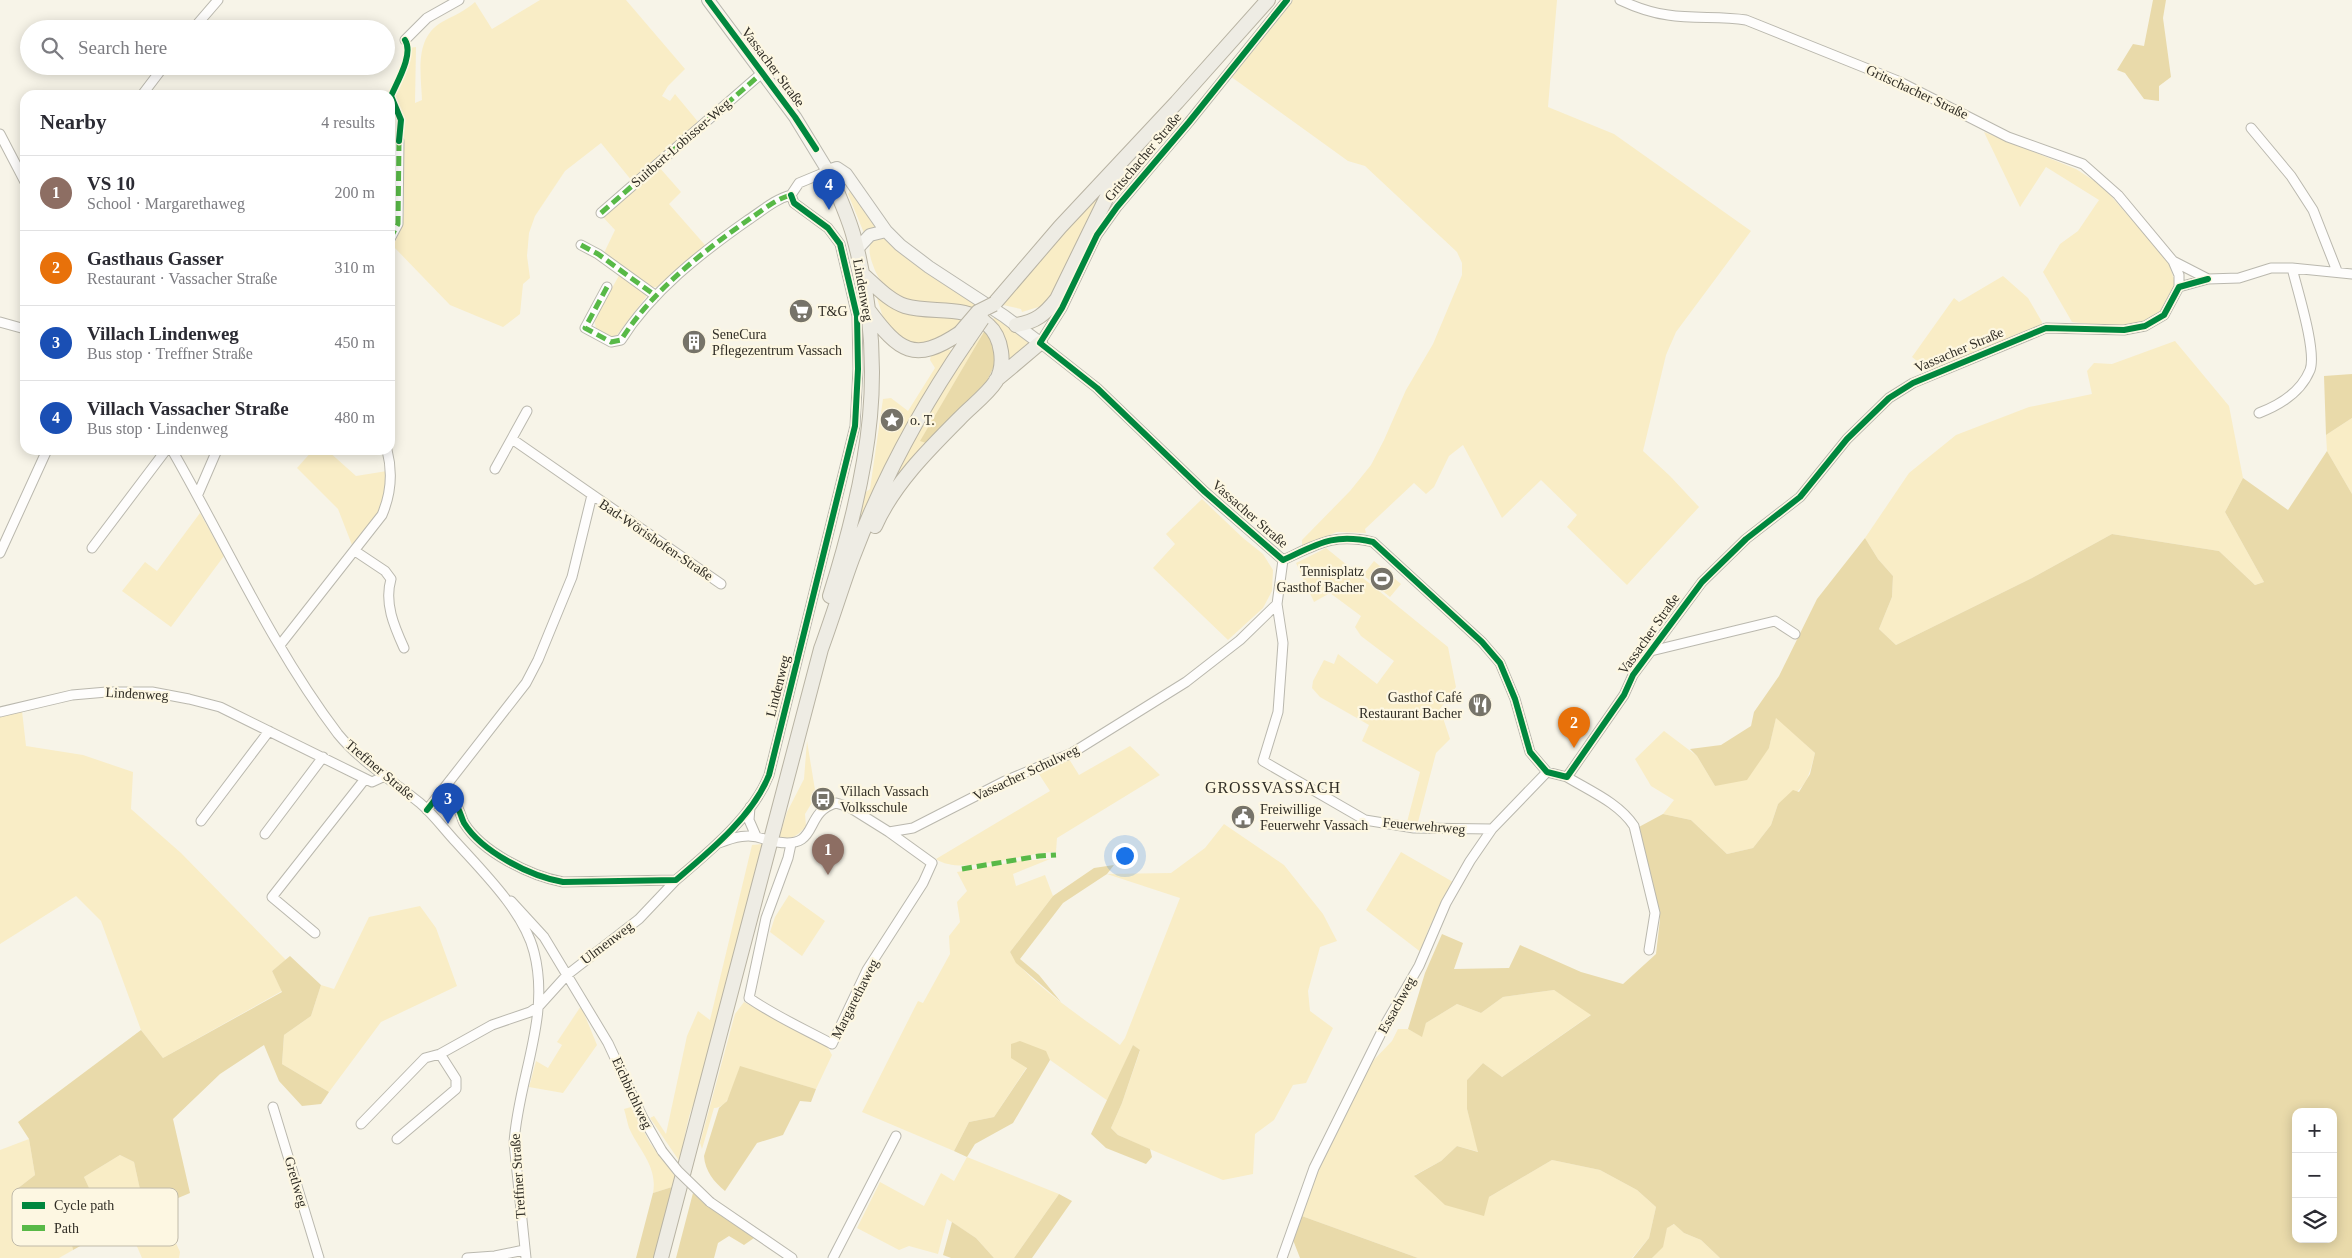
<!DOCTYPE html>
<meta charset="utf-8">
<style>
body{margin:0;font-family:Georgia,serif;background:#f2f2f3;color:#2b2b33}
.controls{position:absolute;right:15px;bottom:15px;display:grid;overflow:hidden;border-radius:10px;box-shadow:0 2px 12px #0003}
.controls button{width:45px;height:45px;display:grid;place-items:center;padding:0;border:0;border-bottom:1px solid #e1e1e2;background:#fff;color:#2b2b33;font:25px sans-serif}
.you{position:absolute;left:1124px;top:855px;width:18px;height:18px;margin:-12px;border:4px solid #fff;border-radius:50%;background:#1a73e8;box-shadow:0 0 0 8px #1a73e833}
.badge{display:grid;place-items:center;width:32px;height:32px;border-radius:50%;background:#db2777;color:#fff;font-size:16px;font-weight:700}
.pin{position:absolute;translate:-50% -41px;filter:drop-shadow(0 1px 2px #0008)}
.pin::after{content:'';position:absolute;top:26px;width:18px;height:15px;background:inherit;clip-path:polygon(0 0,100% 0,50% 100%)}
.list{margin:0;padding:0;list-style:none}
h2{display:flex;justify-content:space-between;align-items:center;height:65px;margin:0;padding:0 20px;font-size:21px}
h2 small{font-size:16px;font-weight:400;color:#7c7c81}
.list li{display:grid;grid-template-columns:32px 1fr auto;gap:15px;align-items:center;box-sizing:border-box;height:75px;padding:0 20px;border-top:1px solid #e1e1e2}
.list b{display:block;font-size:19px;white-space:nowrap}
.list p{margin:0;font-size:16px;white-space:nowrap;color:#7c7c81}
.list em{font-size:16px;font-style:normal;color:#7c7c81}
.icon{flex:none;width:28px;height:28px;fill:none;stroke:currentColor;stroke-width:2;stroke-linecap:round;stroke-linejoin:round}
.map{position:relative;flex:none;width:2352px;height:1258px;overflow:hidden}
.search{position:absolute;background:#fff;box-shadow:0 2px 12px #0003;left:20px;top:20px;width:375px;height:55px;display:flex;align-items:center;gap:12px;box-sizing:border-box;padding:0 18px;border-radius:28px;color:#7c7c81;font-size:19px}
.panel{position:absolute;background:#fff;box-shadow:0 2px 12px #0003;left:20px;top:90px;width:375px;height:365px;border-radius:15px}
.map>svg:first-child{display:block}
</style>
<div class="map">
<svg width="2352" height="1258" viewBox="0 0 2352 1258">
<rect width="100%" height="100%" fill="#f7f4e8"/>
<path fill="#f9edc6" d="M540,0h86l59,69 -17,17 -6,10 8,5 5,-7 24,29 -67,58 -31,-38 -36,28 -30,45 -6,17 -2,23 3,22 -7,6 -3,30 -17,13 -53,-22 -57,-59 9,-20 2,-13v-85l-1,-11 -10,-19 12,-28 4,-22 7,-1 -1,56 7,-3c-1,-27 -8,-62 20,-78 11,-6 23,-11 33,-20l17,27z
M1291,0h266l-9,107 66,27 137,97 -75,101 -10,23 -23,96 27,25 29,31 -72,78 -60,-58 10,-12 -36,-35 -39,38 -39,-73 -14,11 -15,31 -8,7 -12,-11 -49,46 1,4 -29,-1 -35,14v-6l48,-49 21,-26 13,-25 22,-50 27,-46 29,-69v-12l-5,-11 -92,-86 -17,-5 -118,-85z
M1984,132l92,37 20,13 15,14 57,65 8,24 -17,30 -34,13 -53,-6 -29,-50 17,-28 18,-13 21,-31 -53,-33 -26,40z
M659,167l22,25 -12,12 36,41 -48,42h-8l-46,-32 12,-25 -13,-14z
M1108,184l-50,104 -13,17 -23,7 -1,-3 -18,-4 58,-71z
M850,191l4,1 23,34 -13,7 -16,-39z
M885,237l92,67 -5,6c-36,-5 -86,-3 -99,-45 -3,-8 -6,-18 0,-26z
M621,272l25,22v3l-29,38 -5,2 -16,-9 -2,-8z
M2003,276l25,22 14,24 -1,6 -111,43 -18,-14 42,-59 5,4z
M875,292l90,25 -11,15 -24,13 -25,-3 -18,-12z
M995,317l35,26 -24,23 -14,-45z
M985,330l-64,110 5,3 -27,35 -3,-3c26,-51 54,-100 89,-145z
M2175,341l54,65 14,72 -18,34 39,70 -9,3 -36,-34 -107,-17 -80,44 -136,67 -17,-16 13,-32 1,-21 -15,-17 -13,-21 44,-65 47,-38 73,-28 63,-13 -5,-23 7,-8 18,1z
M946,349l5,1 1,4 -89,162h-3l3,-22 7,-5 13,-90 8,-1 17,13 27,-43 -5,-8 1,-5z
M2352,418v76l-25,-43 -1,-16z
M313,450h14l29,26 31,-5c0,36 -13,49 -35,74l-14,-36 -41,-41z
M1202,499l41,39 20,16 10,16 -1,21 -9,17 -35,32 -75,-72 22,-24 -9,-10z
M200,513l24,43 -53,71 -49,-36 23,-29 12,9z
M1326,548l122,99 8,40 -16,22 10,30 -14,14 -18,69h-11l13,-50 -58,-31 7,-16 -49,-28 -8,-9 1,-7 11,-21 10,4 4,-10 39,30 17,-23 -33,-25 -6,-9 6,-11 -31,-23 -16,9 -18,-39z
M1374,561l27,23 -11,13 -27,-22z
M22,711l4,35 57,9 50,17 -2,37 50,44 105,107 -14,11 10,20 -119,67 -22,-28 -40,-109 -25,-25 -76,48v-229z
M1776,717l39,36c-8,31 -10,36 -37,51l-7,21 -18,23 -26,6 -36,-34 -28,-6 11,-14 -23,-14 -16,-27 29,-28 33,25 18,30 54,-38z
M807,741l9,55 -11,18 1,12c-8,10 -14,13 -27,12l8,-26 17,-33z
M1130,746l30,29 -103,63 -1,14c-32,0 -94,25 -120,7l114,-68 -13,-20 32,-12 10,16z
M1224,824l60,41 39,49 14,27 -17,6 -12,44 2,20 23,17 -27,55 -13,2 -19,35 -19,14 -2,40 -30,6 -83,-35 -22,-10 -7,-7 11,-25 18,-52 -7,-6 -25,56 -58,-41 -5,-9 -18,16 -33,50 -25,5 -15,29 -92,-39 56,-111 5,2 27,-49 -1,-18 11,-14 -3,-20 10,-11 -10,-19 63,-11 30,-2 -37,15 3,12 29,-11 8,21 -43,56c16,30 80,71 110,93l5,-7 55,-140 -73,-24 64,-1 34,-25z
M762,844l-67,257c-8,15 -11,43 -15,61l-30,-44 4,-2 12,18 21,-98 11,-25 12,9 42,-175z
M1401,852l52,30 -25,48 -6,23 -56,-43z
M789,895l36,26 -23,35 -32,-24 5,-15z
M420,906l16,22 21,58 -76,36 -52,70 -47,-28 2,-29 27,-19 10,-31 13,4 35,-72z
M1554,990l38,24 -90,63 -19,-14 -16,17v29l12,43 -22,-6 -16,15 -26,14 74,22 63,-37 48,10 37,20 19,17 -7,31 -17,20h-214l-119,-43 9,-25 59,-123 25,-26 6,-12h10l13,7 5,-13 31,-19 24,9 22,-16z
M744,1002l83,44 5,9 -16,34 -76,-22c-5,12 -9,41 -26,41l-12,41 -2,-6 35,-129z
M581,1006l16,39 -34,48 -34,-6 7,-26 12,7 14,-23 -5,-3z
M631,1107l19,36 25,33 -3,11 -19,6c5,-26 -14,-43 -24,-65 -2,-6 -3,-13 -5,-19z
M29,1139l6,36 -22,17 50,12 10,46 -14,8h-59v-108z
M120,1155l14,7 11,49 14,-5 21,46 -1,6h-37l-27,-62 -21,4 -10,-23z
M967,1157l92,37 -45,64h-20l-18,-20 -29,-19 -9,35 -29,-8 -10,4 -42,-22 23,-46 44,24 17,-33 13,8z
M1675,1224l9,9 17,7 19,18h-68l10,-11 5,-20z"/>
<path fill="#e9daaa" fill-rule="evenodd" d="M2153,0h13l-3,18 8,59 -12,9v15l-15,-2 -19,-26 -8,-3 16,-26 11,2z
M985,330l10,13v21l-8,17 -61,62 -6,-2z
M2352,374v44l-26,17 -2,-59z
M2327,451l25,43v764h-632l-19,-18 -17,-7 -10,-9 -7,4 -4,19 -11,11h-19l16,-20 7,-31 -19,-17 -37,-20 -48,-10 -63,37 -5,19 -39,-11 -31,-29 27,-15 16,-15 21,6 -11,-43v-29l16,-17 19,14 89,-62 -37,-25 -51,7 -22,16 -24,-9 -31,19 -4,14 -14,-8 17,-56 17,-39 21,9 -9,26 55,-1 11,-23 61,27 42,12 33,-30 4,-35 -23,-91 26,-14 28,6 36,34 26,-6 18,-23 7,-21 15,-14 6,2 11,-18 5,-21 -39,-35 -7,30 -22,32 -32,6 -18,-30 -7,-7 31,-4 30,-19 3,-14 25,-36 38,-77 48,-61 13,21 15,17 -1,21 -13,32 17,16 136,-67 80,-44 107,17 36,34 9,-3 -39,-70 18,-34 45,32zM2296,1112h37v127h-37z
M1114,865l-7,9 -44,29 -43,56 19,16 22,27 -45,-39 -6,-11 43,-56 41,-28z
M290,956l31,29 -10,31 -27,19 -2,29 47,28 -8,12 -19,2 -23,-25 -15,-36 -44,29 -47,45 17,74 -45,19 -11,-50 -14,-7 -36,22 10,22 21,-3 12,24 -54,30 -10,-46 -17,8 -33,-20 22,-17 -6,-36 -11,-17 123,-92 22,28 119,-66 -10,-21z
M1020,1041l26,10 4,9 -37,63 -38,21 -8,13 -13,-6 15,-29 25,-5 33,-49 -16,-10v-14z
M1133,1045l7,5 -18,53 -11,25 7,7 32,14 2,8 -6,7 -40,-16 -15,-14z
M740,1066l76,23 -5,13 -11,-1 -17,34 -26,8 -32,48c-11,-9 -20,-20 -21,-35l15,-48 8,-7z
M672,1187l-18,71h-18l17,-65z
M693,1193l14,13 47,32 -10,7 -15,-9 -11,7 -4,15h-38z
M1059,1194l13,7 -40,57h-18z
M1299,1215l119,43h-118l-7,-18z
M952,1222l24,16 18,20h-43l-8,-3z"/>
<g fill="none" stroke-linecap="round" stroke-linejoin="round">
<g stroke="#bab8ae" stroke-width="11">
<path id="street" d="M1287,0l-98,122 -72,85 -20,28 -35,73 -22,35 57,45 108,104 78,68c35,-16 50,-27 90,-18l109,100 18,21 15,36 15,53 17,20 20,5 57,-82 9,-20 69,-93 44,-43 54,-42 47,-58 42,-41 24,-15 133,-55 78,2 21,-4 19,-11 15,-28 29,-8
M1620,0c15,7 31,13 48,15 26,4 52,1 78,5l152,61 110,56 75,27 35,31 55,66 35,18 31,-1 32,-10h21l60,6
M193,29l25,-29
M405,40l22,-22 32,-18
M142,95l22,-29
M2251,128l40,48 22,34 24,61
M0,134l25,48
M791,195l8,-12 29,-12
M601,213l161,-140
M390,239l8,-15 1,-83
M581,245l17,9 58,42
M2173,261l6,14v12
M607,287l-22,41 26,14 10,-2c31,-49 80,-87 127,-120 14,-9 27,-21 43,-25
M0,322l25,7
M2259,413c21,-8 42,-21 51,-43 7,-19 -13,-81 -18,-102
M512,439l209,145
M172,450c54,94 100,197 166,284 22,27 55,47 82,69 13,11 24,26 36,39 27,30 68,70 78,110 17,65 -16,127 -20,191l12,115
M495,469l32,-58
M198,494l19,-44
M92,548l74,-98
M355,551l30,20 6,8c-7,24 3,47 13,69
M0,553l47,-103
M1283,560l-6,44 6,39 -5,69 -15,49 102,59 49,8 78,1
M280,645l102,-130c9,-21 11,-42 5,-65
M1651,651l124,-30 20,13
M0,712l72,-17 35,-3h45l37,7 31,8 152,75 13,-6
M1567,777c23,14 52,26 67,49l21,87 -6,37
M441,792l85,-109 12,-23 34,-83 20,-82
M750,807l-1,13 7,16
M427,810l14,-18c5,4 11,8 15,13 4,5 5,12 8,18 18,29 66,53 99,59l113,-2c33,-28 77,-64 93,-105l86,-349 3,-57 -1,-53 -17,-72 -12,-16 -34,-25 -3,-8
M201,821l68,-90
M889,832l24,-4 92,-47 67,-28 114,-71 54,-42 37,-36
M265,834l58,-77
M777,842c44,7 25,-29 59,-39l13,4 40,25 43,31 -9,20 -56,87 -35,74c-28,-15 -57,-28 -83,-46l17,-80 22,-60 3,-14
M719,843c15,-6 30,-10 45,-4
M511,901l33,36 64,106 35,75 19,33
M315,933l-43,-36 93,-118
M273,1107l46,151
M361,1124l64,-66 15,-4 52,-29 38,-13 9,-6 28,-31 72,-56 37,-39
M397,1139l59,-50v-10l-16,-25
M710,1202l82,56
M467,1258l28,-2 29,-6
M833,1258l63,-122
M1282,1258l32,-90 72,-145 33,-57 27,-63 24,-42 22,-32 55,-57"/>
</g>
<g stroke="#bab8ae" stroke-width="14">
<path id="secondary" d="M708,0l87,117 33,54 9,-3 9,6 40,57 14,14 29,22 75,49 36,27
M857,249l13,-14 16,-4"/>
</g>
<g stroke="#b8b3a3" stroke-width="16">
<path id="primary" d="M828,171c9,21 19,42 25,63 36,131 17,235 -23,362
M862,274c13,11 27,27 43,32 27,8 61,-2 83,19 14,12 18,40 8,56 -9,14 -26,26 -37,38 -31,31 -66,66 -84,107
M994,304l66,-77 117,-125 91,-102
M869,311c30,40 45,53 91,22
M1016,325c20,-3 29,-11 41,-26l63,-129
M996,380l44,-37
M661,1258l160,-609c11,-30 20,-60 31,-90 29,-77 69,-151 115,-218"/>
</g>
<use href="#street" stroke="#fefdfc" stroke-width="9"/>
<use href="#secondary" stroke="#f6f5f0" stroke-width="12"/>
<use href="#primary" stroke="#eeece4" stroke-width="14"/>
<g stroke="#bab8ae" stroke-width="11" stroke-linecap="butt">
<path id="street-bridge" d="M662,1151l16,20 32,31"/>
</g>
<g stroke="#b8b3a3" stroke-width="16" stroke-linecap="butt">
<path id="primary-bridge" d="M960,333l18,-21 16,-8
M967,341l15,-22"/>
</g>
<use href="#street-bridge" stroke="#fefdfc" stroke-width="9"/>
<use href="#primary-bridge" stroke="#eeece4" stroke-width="14"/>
<path stroke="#58b947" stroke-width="5" stroke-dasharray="10 5" stroke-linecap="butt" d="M601,213l161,-140
M390,239l8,-15 1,-83
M581,245l17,9 58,42
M607,287l-22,41 26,14 10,-2c31,-49 80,-87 127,-120 14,-9 27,-21 43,-25
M962,869l77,-13 17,-1"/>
<g stroke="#fdf7e2" stroke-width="9">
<path id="cycleway" d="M708,0l87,117 21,32
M1287,0l-98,122 -72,85 -20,28 -35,73 -22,35 57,45 108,104 78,68c35,-16 50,-27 90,-18l109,100 18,21 15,36 15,53 17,20 20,5 57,-82 9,-20 69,-93 44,-43 54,-42 47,-58 42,-41 24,-15 133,-55 78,2 21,-4 19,-11 15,-28 29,-8
M399,141l2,-21 -10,-24c6,-14 23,-42 14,-56
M427,810l14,-18c5,4 11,8 15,13 4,5 5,12 8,18 18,29 66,53 99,59l113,-2c33,-28 77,-64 93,-105l86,-349 3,-57 -1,-53 -17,-72 -12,-16 -34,-25 -3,-8"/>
</g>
<use href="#cycleway" stroke="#00873e" stroke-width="6"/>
</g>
<defs>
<g id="supermarket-disc" transform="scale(1.25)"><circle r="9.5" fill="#767369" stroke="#fdf7e2"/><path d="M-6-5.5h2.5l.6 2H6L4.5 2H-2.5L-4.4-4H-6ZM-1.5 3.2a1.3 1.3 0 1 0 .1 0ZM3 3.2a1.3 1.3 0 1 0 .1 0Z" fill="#fff"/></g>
<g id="building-disc" transform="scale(1.25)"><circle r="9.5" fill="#767369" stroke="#fdf7e2"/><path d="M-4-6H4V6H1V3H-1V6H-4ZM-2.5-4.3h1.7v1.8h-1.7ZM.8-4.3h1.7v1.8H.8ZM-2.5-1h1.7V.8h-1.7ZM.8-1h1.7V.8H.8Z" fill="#fff"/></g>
<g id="sight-disc" transform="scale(1.25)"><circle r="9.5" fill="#767369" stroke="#fdf7e2"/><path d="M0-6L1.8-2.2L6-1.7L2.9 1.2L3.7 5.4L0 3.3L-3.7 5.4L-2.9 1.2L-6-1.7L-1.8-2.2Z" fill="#fff"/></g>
<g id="stadium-disc" transform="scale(1.25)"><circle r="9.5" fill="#767369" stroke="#fdf7e2"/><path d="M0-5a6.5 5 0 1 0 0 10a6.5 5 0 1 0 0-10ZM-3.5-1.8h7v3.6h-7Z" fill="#fff"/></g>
<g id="restaurant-disc" transform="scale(1.25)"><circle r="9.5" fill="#767369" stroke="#fdf7e2"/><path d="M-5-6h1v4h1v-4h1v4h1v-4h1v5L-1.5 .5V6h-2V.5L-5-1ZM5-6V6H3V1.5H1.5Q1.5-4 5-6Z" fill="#fff"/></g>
<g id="bus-disc" transform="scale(1.25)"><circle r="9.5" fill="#767369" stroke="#fdf7e2"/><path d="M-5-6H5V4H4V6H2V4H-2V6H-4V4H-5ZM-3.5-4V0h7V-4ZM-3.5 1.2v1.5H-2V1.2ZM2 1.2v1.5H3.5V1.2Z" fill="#fff"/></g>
<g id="civic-disc" transform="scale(1.25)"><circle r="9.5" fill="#767369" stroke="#fdf7e2"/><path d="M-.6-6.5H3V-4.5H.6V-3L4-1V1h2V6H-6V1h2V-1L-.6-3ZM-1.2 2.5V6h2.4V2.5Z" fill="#fff"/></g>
</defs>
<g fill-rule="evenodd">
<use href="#supermarket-disc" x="801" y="311"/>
<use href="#building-disc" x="694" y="342"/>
<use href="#sight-disc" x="892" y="420"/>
<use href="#stadium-disc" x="1382" y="579"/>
<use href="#restaurant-disc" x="1480" y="705"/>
<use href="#bus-disc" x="823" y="799"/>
<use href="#civic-disc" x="1243" y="817"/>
</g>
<g text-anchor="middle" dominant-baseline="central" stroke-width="4.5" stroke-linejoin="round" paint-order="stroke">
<g font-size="14" fill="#302d25" stroke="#fdf7e2">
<text transform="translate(773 67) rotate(53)">Vassacher Straße</text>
<text transform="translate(1917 92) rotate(25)">Gritschacher Straße</text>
<text transform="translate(681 143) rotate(-41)">Suitbert-Lobisser-Weg</text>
<text transform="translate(1143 157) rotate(-50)">Gritschacher Straße</text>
<text transform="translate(863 290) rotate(80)">Lindenweg</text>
<text transform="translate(1959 350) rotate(-23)">Vassacher Straße</text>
<text transform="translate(1250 514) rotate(41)">Vassacher Straße</text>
<text transform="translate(656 540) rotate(34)">Bad-Wörishofen-Straße</text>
<text transform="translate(1649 634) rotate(-55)">Vassacher Straße</text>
<text transform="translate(778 686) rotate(-76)">Lindenweg</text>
<text transform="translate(137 694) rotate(3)">Lindenweg</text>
<text transform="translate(380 770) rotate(40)">Treffner Straße</text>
<text transform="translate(1026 773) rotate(-25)">Vassacher Schulweg</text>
<text transform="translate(1424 826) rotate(5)">Feuerwehrweg</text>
<text transform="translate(607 943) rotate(-37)">Ulmenweg</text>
<text transform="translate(855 999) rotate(-63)">Margarethaweg</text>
<text transform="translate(1397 1005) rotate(-61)">Essachweg</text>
<text transform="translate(632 1093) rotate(65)">Eichbichlweg</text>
<text transform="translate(518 1176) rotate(-94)">Treffner Straße</text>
<text transform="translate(296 1182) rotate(74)">Gretlweg</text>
</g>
<g font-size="14" fill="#302d25" stroke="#fdf7e2" text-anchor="start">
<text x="818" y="311">T&amp;G</text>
<text x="712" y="334">SeneCura<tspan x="712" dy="16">Pflegezentrum Vassach</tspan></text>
<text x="910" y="420">o. T.</text>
<text x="1364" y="571" text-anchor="end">Tennisplatz<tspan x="1364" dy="16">Gasthof Bacher</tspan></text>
<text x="1462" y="697" text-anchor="end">Gasthof Café<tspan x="1462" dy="16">Restaurant Bacher</tspan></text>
<text x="840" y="791">Villach Vassach<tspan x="840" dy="16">Volksschule</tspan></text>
<text x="1260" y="809">Freiwillige<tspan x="1260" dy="16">Feuerwehr Vassach</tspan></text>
</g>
<g font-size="16" letter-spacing="1" fill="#302d25" stroke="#fdf7e2">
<text x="1273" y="787">GROSSVASSACH</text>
</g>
</g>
<rect x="12" y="1188" width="166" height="58" rx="8" fill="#fdf7e2" stroke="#c0baa9" stroke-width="1"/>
<rect x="22" y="1202" width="23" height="7" fill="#00873e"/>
<rect x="22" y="1225" width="23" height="6" fill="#58b947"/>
<g font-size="14" fill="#302d25">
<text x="54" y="1210">Cycle path</text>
<text x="54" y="1233">Path</text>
</g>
</svg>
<div class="controls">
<button>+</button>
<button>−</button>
<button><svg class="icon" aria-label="layers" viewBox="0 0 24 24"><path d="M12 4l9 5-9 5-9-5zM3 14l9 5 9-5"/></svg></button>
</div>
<div class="you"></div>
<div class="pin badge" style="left:828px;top:875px;background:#8d6e63">1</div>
<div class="pin badge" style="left:1574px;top:748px;background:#e8710a">2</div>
<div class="pin badge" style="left:448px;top:824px;background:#1a4fb4">3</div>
<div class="pin badge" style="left:829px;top:210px;background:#1a4fb4">4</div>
<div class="search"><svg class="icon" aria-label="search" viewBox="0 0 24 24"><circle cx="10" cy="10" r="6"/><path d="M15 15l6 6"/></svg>Search here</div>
<section class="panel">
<h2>Nearby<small>4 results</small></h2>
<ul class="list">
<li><span class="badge" style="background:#8d6e63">1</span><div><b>VS 10</b><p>School · Margarethaweg</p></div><em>200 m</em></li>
<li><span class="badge" style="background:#e8710a">2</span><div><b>Gasthaus Gasser</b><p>Restaurant · Vassacher Straße</p></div><em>310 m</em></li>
<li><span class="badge" style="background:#1a4fb4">3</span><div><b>Villach Lindenweg</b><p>Bus stop · Treffner Straße</p></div><em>450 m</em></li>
<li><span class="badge" style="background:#1a4fb4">4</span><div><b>Villach Vassacher Straße</b><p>Bus stop · Lindenweg</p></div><em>480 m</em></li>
</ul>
</section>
</div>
